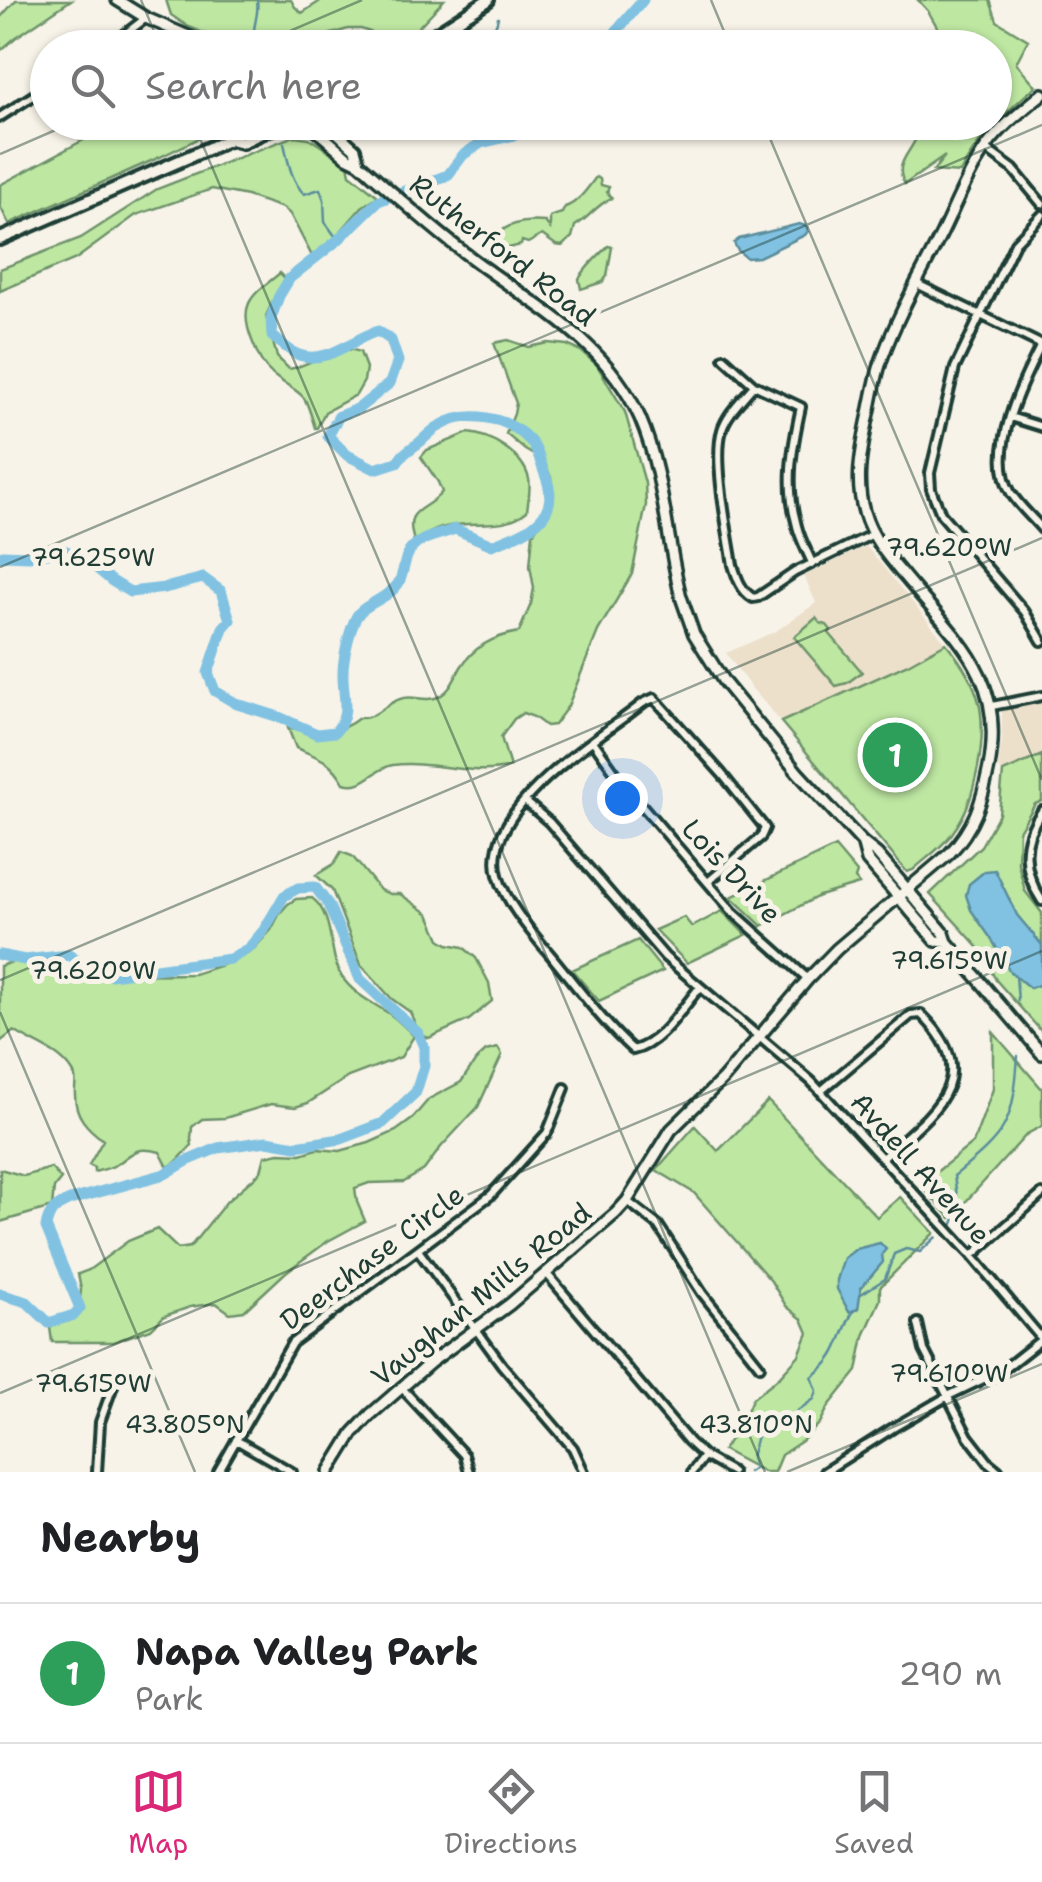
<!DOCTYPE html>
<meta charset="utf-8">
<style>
body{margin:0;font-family:"Shantell Sans",sans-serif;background:#f6f6f6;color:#202124}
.you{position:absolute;left:622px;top:798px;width:35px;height:35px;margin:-25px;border:8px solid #fff;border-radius:50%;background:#1a73e8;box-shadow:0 0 0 15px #1a73e833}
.badge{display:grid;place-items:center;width:65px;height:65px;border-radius:50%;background:#db2777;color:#fff;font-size:32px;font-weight:700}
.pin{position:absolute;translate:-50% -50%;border:5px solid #fff;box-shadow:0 2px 10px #0006}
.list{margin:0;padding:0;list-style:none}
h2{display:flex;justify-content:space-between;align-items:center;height:130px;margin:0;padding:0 40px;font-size:42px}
h2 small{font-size:32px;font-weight:400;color:#757577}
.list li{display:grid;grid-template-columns:65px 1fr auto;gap:30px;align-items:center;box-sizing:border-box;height:140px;padding:0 40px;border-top:2px solid #e0e0e0}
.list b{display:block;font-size:38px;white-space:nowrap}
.list p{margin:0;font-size:32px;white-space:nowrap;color:#757577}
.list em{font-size:32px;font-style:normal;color:#757577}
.icon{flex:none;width:55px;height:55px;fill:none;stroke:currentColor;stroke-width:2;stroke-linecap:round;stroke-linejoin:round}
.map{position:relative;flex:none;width:1042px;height:1472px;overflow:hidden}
.search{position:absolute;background:#fff;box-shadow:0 2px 8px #0004;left:30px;right:30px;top:30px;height:110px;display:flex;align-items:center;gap:25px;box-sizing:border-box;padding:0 35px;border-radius:55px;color:#757577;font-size:38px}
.sheet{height:270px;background:#fff}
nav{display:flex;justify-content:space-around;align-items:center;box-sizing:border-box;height:140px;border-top:2px solid #e0e0e0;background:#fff;font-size:28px;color:#757577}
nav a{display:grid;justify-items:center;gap:5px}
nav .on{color:#db2777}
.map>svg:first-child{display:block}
</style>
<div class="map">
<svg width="1042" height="1472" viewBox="0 0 1042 1472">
<rect width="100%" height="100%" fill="#f7f3e8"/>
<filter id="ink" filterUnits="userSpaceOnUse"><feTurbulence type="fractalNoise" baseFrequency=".01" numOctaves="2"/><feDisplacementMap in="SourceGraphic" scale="20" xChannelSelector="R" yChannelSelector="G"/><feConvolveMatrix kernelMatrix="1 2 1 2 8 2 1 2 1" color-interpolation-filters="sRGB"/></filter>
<g filter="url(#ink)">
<path fill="#ece0cb" d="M866,546l80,97 -38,21 -127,58 -32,-37 -23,-32 50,-22 40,-28 -12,-27z
M1042,703v52l-39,17 -5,-4 4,-27v-31z"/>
<path fill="#bee7a2" stroke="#6e926b" stroke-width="2.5" d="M16,0h55l-56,38 -15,13v-33z
M166,0h125l4,7 7,6 20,-13h122l-33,35 -17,5 -33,-11h-13l-20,6 -18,13 -73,-1 -50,-21 -16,-11z
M918,0h72l7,21 31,19 -12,23 20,23c-30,26 -58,51 -76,87l-27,-2 12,-15 -40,28c-12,-20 5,-30 12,-48l-6,-13 83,-1v-74l-57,-1 3,-15 -12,-21z
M101,123h130l-26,8 -8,8 -37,18 -151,67 -9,-18v-21l104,-56z
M294,136l15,2 39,26 2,10 28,22 -16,11 -28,32 -22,17 -22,-42 -7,-6 -36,-12 -35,-7 -76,26 -60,44 -76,32v-22l81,-31 76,-49z
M596,177l4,2 1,6 8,2 -2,5 5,6c-16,7 -22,19 -37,28l-3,11 -10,9 -6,-1 -14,-10 -14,8 -6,-2 -1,4 -25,6 -7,-3c9,-24 33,-28 56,-26l5,6v-11l12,-4 3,-6c13,-4 23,-19 31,-30z
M608,246l4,1 -5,29 -4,6 -22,7 -2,-10c7,-13 18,-22 29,-33z
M280,273l8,8 -13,15 -9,20 11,41 12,12c25,-4 45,-27 71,-17l6,16 -2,13 -8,14 -31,17 -8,16h-2c-3,-9 -6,-22 -11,-30 -7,-9 -22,-15 -31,-23 -11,-9 -15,-20 -20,-32 -16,-39 -2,-47 27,-70z
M508,340l21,7 19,-4 19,2 14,6 16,14 28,47 20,71 1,22 -14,69 -34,57 -30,75 -14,19 -8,1 -12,-9 -11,-4 -9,6 -13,18 9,30c-37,10 -78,-7 -117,-2 -19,3 -29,25 -49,18 -13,-23 -24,-25 -48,-35l-8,-20c29,3 47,9 71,-10 18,1 25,-14 41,-19 13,-5 25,4 38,-2 13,-6 16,-18 23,-30 13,-21 34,-31 58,-35l12,-28 3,-16 -4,-22 3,-33 6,-8 12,-29 1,-16 -8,-19 -19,-11 -19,-16 8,-20 2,-11 -22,-60z
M468,433c23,2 55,21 61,46 2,10 -1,21 -2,32 -24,20 -53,8 -82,16 -10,2 -21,9 -31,14 -11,-35 11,-28 28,-49l-4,-10 -17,-25 6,-7z
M816,618l4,5 7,2 4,5 -2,3 33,39 -15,11 -11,3 -42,-49z
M946,643c34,42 42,70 32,124 -5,24 -10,45 -25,65 -10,15 -27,26 -40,38l-6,2 -126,-150 127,-58z
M1042,755v46l-7,3 -16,27 -1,32 7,28 17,22v119l-46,-52 -17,-32 -49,-54 51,-48 18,-32 4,-42z
M835,847l22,26 -2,6 4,5 -40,12 -57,30 -31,-29z
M341,852l11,4 28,34 10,4h10l29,20 11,25 8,5 15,3 13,11 13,25 3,18 -23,19 -40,18 -9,-3 -10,-23 -18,-13 -31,-34 -29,-75 -16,-15 18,-11z
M312,898c23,17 16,58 30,79 12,18 32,26 49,38 8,6 16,14 23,21l-13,21 -53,20 -40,26 -13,4 -24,-3 -46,14 -23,1 -10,8 -1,12 1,6 -16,17 -8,5 -8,-15c-21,-5 -25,-2 -41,11 -7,5 -17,7 -25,9v-4l-5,-3 14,-25c-16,-12 -28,-24 -28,-45 -1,-9 3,-15 -2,-23 -13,-21 -39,-28 -59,-41l-14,11v-76l18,-6 16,-1 20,5 15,9 42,2 83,-1 34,-11 23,-11 20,-22 9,-17 8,-9 8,-5z
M722,911l24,24 -59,28 -32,-33 29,-13 8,10z
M638,940l25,31 -64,30 -27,-31z
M993,1032l49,57v37l-15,8 -76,84 -31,-33 53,-42 20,-54z
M498,1048l4,7 -24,52 -37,40 -17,23 -20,12 -35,1 -14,5 2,14 8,19 -37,20 -42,31 -42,39 -14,2 -14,-10 -26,4 -26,9 -13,13 -38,13h-61l-3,-22 20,1 9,-6 3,-25 -3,-16 11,-4 39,-29 29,-12 21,20 12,-2 37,-46 29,-25 5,-5 4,-15 14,-3 22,1 16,-5 23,2 29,-8 27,-12 15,-11 18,-21 32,-17 15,-22 10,-9z
M768,1101l109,116 23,-20 34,36 -54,54v13l-16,36 -7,35 -28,35 -9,17 -18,18 -21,14 -7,17h-10l-41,-22 21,-32 8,-19 27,-22 20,-22 9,-22 -6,-14 -16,-13 -15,-25 -77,-88 -38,-23 39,-44 23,25z
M51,1168l10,11 -7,9 -2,19 -52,15v-53l24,7z"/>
<path fill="#81c2e2" stroke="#5a8d9c" stroke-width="2.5" d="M799,224l7,2 2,5 -3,4 -46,22 -12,1 -9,-7 -4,-8 5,-4z
M995,870l22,45 25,30v36l-3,4 -9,3 -20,-16 -18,-32 -21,-30 -5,-15 3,-11 16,-13z
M880,1243l6,6 -4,5 1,8 -22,26 -3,21 -9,3 -12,-23v-9l7,-22 12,-9z"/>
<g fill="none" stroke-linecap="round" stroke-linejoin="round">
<path stroke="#5a8d9c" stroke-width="2.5" d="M256,48c-7,-19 4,-29 1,-48
M464,48c16,-8 31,-12 34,-31
M477,122l-2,11 6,10
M284,143c4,18 7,37 20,51l16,-5 4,11 1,22 13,18
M1016,976l2,25
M952,1226l7,-17 -5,-33c53,-43 59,-51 64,-120
M861,1294l24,-15 9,-25 12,-5 14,3 16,-15
M748,1472l6,-4 -3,-11 6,-21 7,-7 22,-10 28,-20 3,-8 -5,-14c30,-22 25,-38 42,-67"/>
<path stroke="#81c2e2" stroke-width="11" d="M602,48l41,-48
M0,557l3,-2 26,1 35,-6 23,10 25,21 18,11 35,-4 38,-10 18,13 9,29 -7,8 -15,45 7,18 22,13 42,13 38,17 18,-2c17,-18 7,-39 8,-60 0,-14 8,-51 17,-60 12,-11 28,-14 38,-28 7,-11 5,-27 14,-36 11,-12 29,-13 43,-19l37,16c17,-7 43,-15 53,-32 9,-15 4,-29 -2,-44 -3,-9 -6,-21 -13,-28 -22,-25 -63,-32 -92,-14 -7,4 -12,10 -18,15 -9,7 -16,10 -23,20l-22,7 -28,-14 -19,-19 11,-20 20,-8 31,-25 8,-22 -7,-21 -13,-9c-25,7 -50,34 -79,24 -9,-3 -19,-13 -27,-19l-1,-18 8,-22 11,-18 48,-38 40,-39 70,-26 15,-20 18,-12 34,-8 6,-13
M0,955l25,5 44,-5 13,9 29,11 119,-16 19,-11 15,-18 20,-34 14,-8 17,-1 13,17 32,75 58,54 6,14v19l-8,26 -33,31 -42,16 -45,7 -29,-5 -49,7 -31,13 -22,13 -95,26c-14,6 -21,11 -24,27l34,81 -6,7 -25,8 -22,-21 -27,-8"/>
<g stroke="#1f3d34" stroke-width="14">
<path id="street" d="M107,48l39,-30
M0,117l48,-31
M986,149l27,20 29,35
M1042,215l-27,28 -60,125 -25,105 1,16 10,25 84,98 17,29
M917,284l125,61
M1042,343c-19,37 -56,109 -31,150 8,13 21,24 31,36
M724,358l30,27 47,22c-9,41 -16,79 -4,119 3,13 10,25 15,37
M754,385c-11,14 -27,28 -32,45 -9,30 6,103 11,135 4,13 8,26 20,33l5,-1 37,-25 78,-38
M1010,417l32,10
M992,706l50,-10
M593,741l29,41 111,130 75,67
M526,802l23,20 116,135 146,124 161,175 70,83
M1042,811c-21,29 -20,60 0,90
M700,987c-18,21 -39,57 -67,63 -30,-27 -55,-62 -80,-92 -19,-23 -47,-54 -55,-83 -18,-67 101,-136 145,-172l11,-5 68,76 43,54 -4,9 -53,45
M821,1091l90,-76 10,-1c65,64 13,98 -39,144
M627,1201l31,24 44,68 58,73
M418,1250l84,115 71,83 11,24
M972,1256l70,-62
M547,1274l142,168 15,14 28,16
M918,1323l6,27 44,86 21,27 11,9
M401,1387l63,68 5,17
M236,1440l56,32
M97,1472l3,-50 14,-39
M218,1472l74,-129 199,-148 56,-62 18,-45
M692,1472l12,-16
M824,1472l69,-44 55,-32 56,-27 38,-30"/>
</g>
<g stroke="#1f3d34" stroke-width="16">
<path id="secondary" d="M117,0l29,18 70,30
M307,122l40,35 12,6c36,32 72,65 111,94 65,49 135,83 170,161 24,56 26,120 41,179l13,37 30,48 74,91 64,69 15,12 67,79 3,9 95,112
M325,122l30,27 4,14
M863,845l4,15 69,81 11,1
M329,1472l24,-39 17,-18 61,-53 79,-58 106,-91 11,-12 44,-71 52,-51 85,-100 29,-30 112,-95c25,-26 33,-52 40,-87 17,-91 -32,-127 -85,-191 -16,-19 -33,-39 -40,-64 -9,-30 -3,-59 3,-89 5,-22 8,-46 16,-67 15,-42 39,-83 59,-123 14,-29 26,-60 45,-87 15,-20 36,-36 55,-52"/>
</g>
<g stroke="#1f3d34" stroke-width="18">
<path id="primary" d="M414,48l74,-48
M230,139l12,3 43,-20
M0,239l230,-100 7,-7 20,-10"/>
</g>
<use href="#street" stroke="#f7f3e8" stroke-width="6"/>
<use href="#secondary" stroke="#f7f3e8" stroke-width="9"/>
<use href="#primary" stroke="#f7f3e8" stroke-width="10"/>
</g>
</g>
<path fill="none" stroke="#1f3d34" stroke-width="2.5" stroke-opacity="0.45" d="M141,0l20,48M711,0l20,48M250,48l112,-48M193,122l572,1350M763,122l279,658M0,154l74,-32M0,567l1042,-442M0,980l1042,-442M0,1012l195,460M0,1393l1042,-442M787,1472l255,-108"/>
<g text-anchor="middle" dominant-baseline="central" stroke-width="10" stroke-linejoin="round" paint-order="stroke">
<g font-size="28" fill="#1f3d34" stroke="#f7f3e8">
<text transform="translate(503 250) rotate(38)">Rutherford Road</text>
<text transform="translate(732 871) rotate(47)">Lois Drive</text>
<text transform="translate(921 1168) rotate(48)">Avdell Avenue</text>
<text transform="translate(372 1257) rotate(-37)">Deerchase Circle</text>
<text transform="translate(481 1294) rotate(-39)">Vaughan Mills Road</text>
</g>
</g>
<g font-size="25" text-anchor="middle" fill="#1f3d34" stroke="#f7f3e8" stroke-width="10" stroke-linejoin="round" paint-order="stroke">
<text x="949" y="556">79.620°W</text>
<text x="93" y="566">79.625°W</text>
<text x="949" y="969">79.615°W</text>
<text x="93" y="979">79.620°W</text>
<text x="949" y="1382">79.610°W</text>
<text x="93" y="1392">79.615°W</text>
<text x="185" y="1433">43.805°N</text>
<text x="756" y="1433">43.810°N</text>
</g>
</svg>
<div class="you"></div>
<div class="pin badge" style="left:895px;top:755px;background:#2e9e5b">1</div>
<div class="search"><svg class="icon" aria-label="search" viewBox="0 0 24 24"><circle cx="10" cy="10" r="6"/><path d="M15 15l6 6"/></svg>Search here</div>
</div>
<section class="sheet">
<h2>Nearby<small></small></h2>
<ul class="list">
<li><span class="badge" style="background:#2e9e5b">1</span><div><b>Napa Valley Park</b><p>Park</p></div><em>290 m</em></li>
</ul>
</section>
<nav>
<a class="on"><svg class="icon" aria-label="map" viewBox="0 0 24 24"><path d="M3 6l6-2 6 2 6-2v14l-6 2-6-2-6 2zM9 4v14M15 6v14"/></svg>Map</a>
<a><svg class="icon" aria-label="directions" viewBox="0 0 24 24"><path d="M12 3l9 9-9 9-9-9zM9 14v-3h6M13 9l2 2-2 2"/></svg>Directions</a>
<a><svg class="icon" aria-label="saved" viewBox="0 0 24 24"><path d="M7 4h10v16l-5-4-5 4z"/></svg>Saved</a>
</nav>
